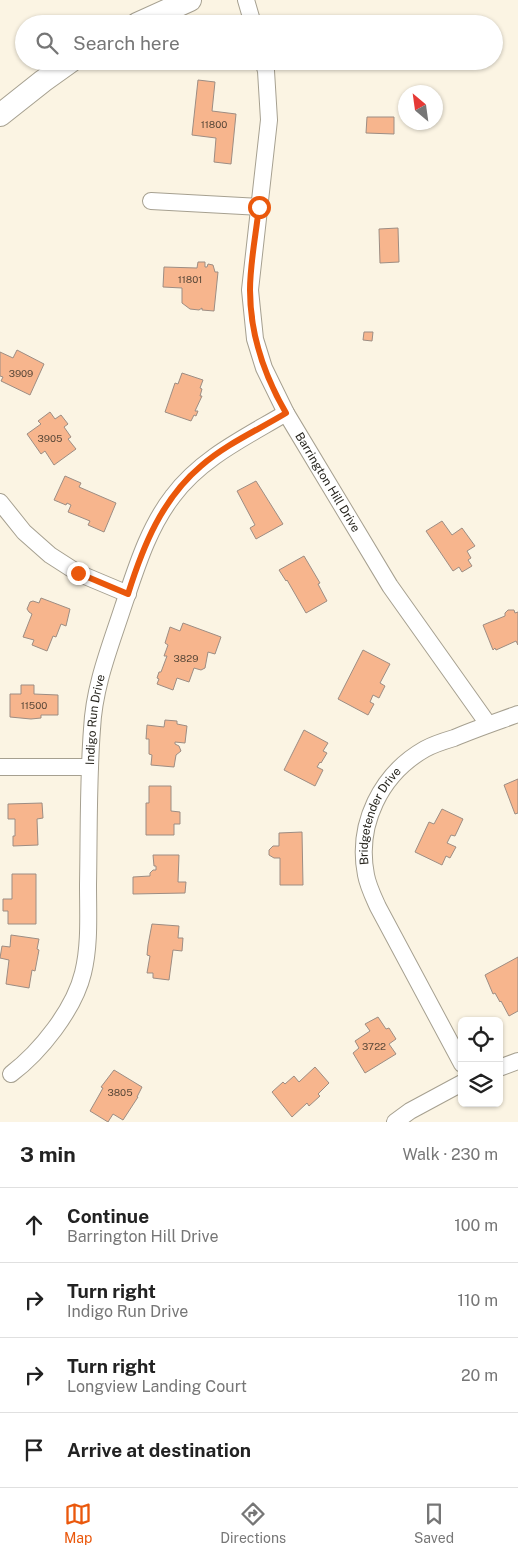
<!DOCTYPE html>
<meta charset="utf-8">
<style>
body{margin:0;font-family:"Public Sans",sans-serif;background:#f6f6f6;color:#222}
.controls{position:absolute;right:15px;bottom:15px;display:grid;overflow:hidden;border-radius:8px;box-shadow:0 1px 4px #0004}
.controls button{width:45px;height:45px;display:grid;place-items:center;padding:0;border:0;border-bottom:1px solid #e0e0e0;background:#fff;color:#222;font:25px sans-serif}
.compass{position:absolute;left:398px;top:85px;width:45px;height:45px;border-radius:50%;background:#fff;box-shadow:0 1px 4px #0004;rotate:331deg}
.stop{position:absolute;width:15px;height:15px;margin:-11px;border:4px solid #ea580c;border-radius:50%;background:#fff}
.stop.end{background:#ea580c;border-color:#fff;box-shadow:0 1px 5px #0008}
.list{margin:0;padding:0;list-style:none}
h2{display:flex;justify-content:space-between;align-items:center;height:65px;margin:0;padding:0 20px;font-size:21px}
h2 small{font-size:16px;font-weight:400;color:#767676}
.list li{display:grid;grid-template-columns:32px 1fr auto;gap:15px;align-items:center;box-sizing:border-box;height:75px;padding:0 20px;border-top:1px solid #e0e0e0}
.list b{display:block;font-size:19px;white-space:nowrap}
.list p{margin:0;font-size:16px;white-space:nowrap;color:#767676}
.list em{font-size:16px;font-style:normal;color:#767676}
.icon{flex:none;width:28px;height:28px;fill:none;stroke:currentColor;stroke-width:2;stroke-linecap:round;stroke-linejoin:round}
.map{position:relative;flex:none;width:518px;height:1122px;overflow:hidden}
.search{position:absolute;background:#fff;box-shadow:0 1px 4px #0004;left:15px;right:15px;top:15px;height:55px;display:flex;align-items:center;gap:12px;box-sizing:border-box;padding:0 18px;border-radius:28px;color:#767676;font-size:19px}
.sheet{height:365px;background:#fff}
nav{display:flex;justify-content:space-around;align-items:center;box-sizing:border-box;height:70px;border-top:1px solid #e0e0e0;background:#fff;font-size:14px;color:#767676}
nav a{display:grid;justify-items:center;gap:2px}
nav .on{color:#ea580c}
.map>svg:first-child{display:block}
</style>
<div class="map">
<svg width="518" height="1122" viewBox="0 0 518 1122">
<rect width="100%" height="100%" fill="#fbf4e3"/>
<path fill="#f7b58d" stroke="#9d8d83" d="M198,80l17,2 -3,29 24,3 -5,50 -17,-2 2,-24 -24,-3z
M367,117h27v17l-28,-1z
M398,228l1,34 -19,1 -1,-34z
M198,262h7v5h2l1,-3 5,1 2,7h3l-4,39 -12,-1v-2l-3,2 -9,-1 -8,-6v-15l-19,-1 1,-20 33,1z
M364,332h9l-1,9 -9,-1z
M17,350l27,14 -14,31 -29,-14 2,-4 -3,-1v-24l13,6z
M182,373l21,7 -3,8 2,1 -2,7h2l-7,15h3l-2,5 -2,-1 -3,6 -26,-9 10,-29 3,1z
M50,412l5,7 6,-4 7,9 -4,3 7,10 -3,2 8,10 -22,16 -9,-14 -4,3 -14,-20 14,-10 -3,-3z
M65,476l16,7 -2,4 37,16 -12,29 -16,-7 2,-4 -22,-9 3,-7 -4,-2 -1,2 -12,-5z
M256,481l27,43 -27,15 -6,-11 5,-3 -18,-34z
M442,521l10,14 10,-7 13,18 -8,5 4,7 -3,2 4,6 -10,6 -3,-5 -6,4 -27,-40z
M304,556l16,27 -2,1 9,17 -21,12 -19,-33 -1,1 -7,-11z
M41,598l29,11 -4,17 -5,-2 -5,13 -3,-1 -6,15 -15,-6 2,-5 -11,-3 9,-23 -3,-2 -2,-3 3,-7 3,-1 6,2z
M508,610h6l1,3 3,-1v33l-2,-4 -20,9 -1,-2 -2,2 -10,-25 22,-9v-3z
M183,623l38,14 -6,17 -7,-2 -3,16 -4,2 -7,-2 -5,14 -12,-4 -4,12 -16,-6 2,-5 -2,-1 2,-6h2l6,-16h-3l4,-11 -3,-2 5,-16 10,4z
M363,650l27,14 -10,19 5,3 -6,12 -6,-3 -3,7 4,2 -6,11 -30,-16z
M21,685h13v9l24,1v20h-17v3l-10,1 -21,-2v-23h11z
M165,720l12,1v3l10,2 -2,17 -10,-1v2l4,2 2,5 -5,4 -2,12 -23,-2 1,-10 -3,-1v-15h-3l1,-14 17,2z
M304,730l24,13 -5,8 4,2 -6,10 -1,-1 -3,5 6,3 -8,16 -31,-16z
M518,779v34l-3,1 -11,-29z
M149,786h22v25l9,1v12h-6v11h-28v-32h3z
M42,803l1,15 -6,1 1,26 -25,1v-10h2v-17h-7v-15z
M442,809l21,10 -8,17 -4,-1 -4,8 9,4 -6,11 -4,-2 -4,9 -27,-13 14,-30 5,2z
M302,832l1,53h-23v-27h-6l-5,-3v-5l4,-4h6v-13z
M153,855h26l-1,27h8l-1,11 -52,1v-17l17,-1v-3l3,-3h3v-4h-2z
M12,874h24v50h-28v-13h-5v-12h9z
M152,924l27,2 -1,12h5l-1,13 -9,-1 -4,30 -16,-2v-5h-6l3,-17 -3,-1 1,-10z
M11,935l28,4 -2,10 2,1 -4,21 -3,-1 -3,18 -23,-4 3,-24 -9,-2 2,-12 8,1z
M518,957v54l-9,5 -8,-15 -1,1 -5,-9 -2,1 -8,-19z
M378,1017l8,12 3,-1 7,11 -7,5 7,10 -31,19 -12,-20 6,-5 -4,-7 15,-10 -5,-7z
M315,1067l14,16 -11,11 2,2 -11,10 -2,-3 -15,14 -20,-25 11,-10 2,2 9,-8 5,6z
M114,1070l28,17 -5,10h1l-15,23 -10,-6 -5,8 -18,-11 8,-14 5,-9 -2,-1z"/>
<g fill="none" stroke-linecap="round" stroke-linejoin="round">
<g stroke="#a6a090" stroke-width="18">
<g id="street">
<path d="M246,0l7,24"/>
<path id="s1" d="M263,61l3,10 3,49 -19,170 5,49 9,29 22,45 104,173 98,138"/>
<path d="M151,201l108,6"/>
<path d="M0,502l24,30 26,23 28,18 50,21"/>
<path d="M0,767h90"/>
<path id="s2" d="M462,1064l-84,-157c-5,-11 -10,-21 -12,-32 -10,-51 15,-101 59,-126 9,-5 19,-8 29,-11 21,-9 42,-16 64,-24"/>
<path d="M499,1068l19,-7"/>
<path id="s3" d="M11,1074c29,-22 63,-64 72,-101 7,-28 5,-59 5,-88 1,-52 0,-104 4,-156 2,-43 18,-82 31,-122 13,-38 25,-79 50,-111 28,-38 73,-59 113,-83"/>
<path d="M395,1122l15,-11 52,-28"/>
</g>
</g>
<g stroke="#a6a090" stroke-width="24">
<path id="secondary" d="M137,24l53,-24
M0,115l43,-34 28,-20"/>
</g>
<use href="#street" stroke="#fff" stroke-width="16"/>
<use href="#secondary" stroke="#fff" stroke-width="22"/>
</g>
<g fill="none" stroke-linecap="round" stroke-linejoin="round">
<path stroke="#ea580c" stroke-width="6" d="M78,573l50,21c15,-48 34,-95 73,-128 25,-22 57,-36 85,-53 -22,-38 -36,-78 -36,-123 0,-27 6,-56 9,-83"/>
</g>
<g text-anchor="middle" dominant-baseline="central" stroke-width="4" stroke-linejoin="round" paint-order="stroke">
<g font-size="10" fill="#5c4a3a">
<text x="214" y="124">11800</text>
<text x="190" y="279">11801</text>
<text x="21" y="373">3909</text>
<text x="50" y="438">3905</text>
<text x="186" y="658">3829</text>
<text x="34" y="705">11500</text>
<text x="374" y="1046">3722</text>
<text x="120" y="1092">3805</text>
</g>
<g font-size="12" fill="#28261f" stroke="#fbf4e3">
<text stroke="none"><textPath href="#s1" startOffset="441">Barrington Hill Drive</textPath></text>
<text stroke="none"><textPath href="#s3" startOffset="380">Indigo Run Drive</textPath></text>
<text stroke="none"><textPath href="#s2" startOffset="275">Bridgetender Drive</textPath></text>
</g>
</g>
</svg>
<div class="controls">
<button><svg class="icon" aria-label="locate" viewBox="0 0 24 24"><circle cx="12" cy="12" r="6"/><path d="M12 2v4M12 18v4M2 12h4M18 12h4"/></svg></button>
<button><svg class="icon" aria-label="layers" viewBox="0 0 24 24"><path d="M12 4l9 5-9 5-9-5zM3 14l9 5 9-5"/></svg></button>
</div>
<svg class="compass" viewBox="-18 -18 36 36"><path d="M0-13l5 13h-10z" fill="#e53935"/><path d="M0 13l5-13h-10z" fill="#767676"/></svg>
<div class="stop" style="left:259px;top:207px"></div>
<div class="stop end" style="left:78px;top:573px"></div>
<div class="search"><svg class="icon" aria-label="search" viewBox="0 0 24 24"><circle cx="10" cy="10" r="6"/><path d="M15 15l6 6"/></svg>Search here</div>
</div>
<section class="sheet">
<h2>3 min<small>Walk · 230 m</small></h2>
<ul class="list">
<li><svg class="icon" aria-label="ahead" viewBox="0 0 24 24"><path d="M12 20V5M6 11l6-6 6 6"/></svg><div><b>Continue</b><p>Barrington Hill Drive</p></div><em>100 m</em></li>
<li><svg class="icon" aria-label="right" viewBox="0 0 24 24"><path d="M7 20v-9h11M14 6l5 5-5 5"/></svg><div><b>Turn right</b><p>Indigo Run Drive</p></div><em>110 m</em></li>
<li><svg class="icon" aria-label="right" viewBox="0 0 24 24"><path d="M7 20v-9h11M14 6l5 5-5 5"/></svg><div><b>Turn right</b><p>Longview Landing Court</p></div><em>20 m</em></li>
<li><svg class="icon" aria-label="arrive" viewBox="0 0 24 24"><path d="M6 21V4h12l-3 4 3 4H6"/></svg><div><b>Arrive at destination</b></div></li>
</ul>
</section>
<nav>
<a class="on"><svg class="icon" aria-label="map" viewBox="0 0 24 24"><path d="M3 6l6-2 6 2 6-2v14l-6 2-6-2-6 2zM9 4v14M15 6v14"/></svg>Map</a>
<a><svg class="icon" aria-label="directions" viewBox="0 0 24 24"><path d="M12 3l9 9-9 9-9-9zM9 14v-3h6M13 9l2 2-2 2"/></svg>Directions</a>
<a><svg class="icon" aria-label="saved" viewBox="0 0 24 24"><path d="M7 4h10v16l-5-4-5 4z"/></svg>Saved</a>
</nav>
